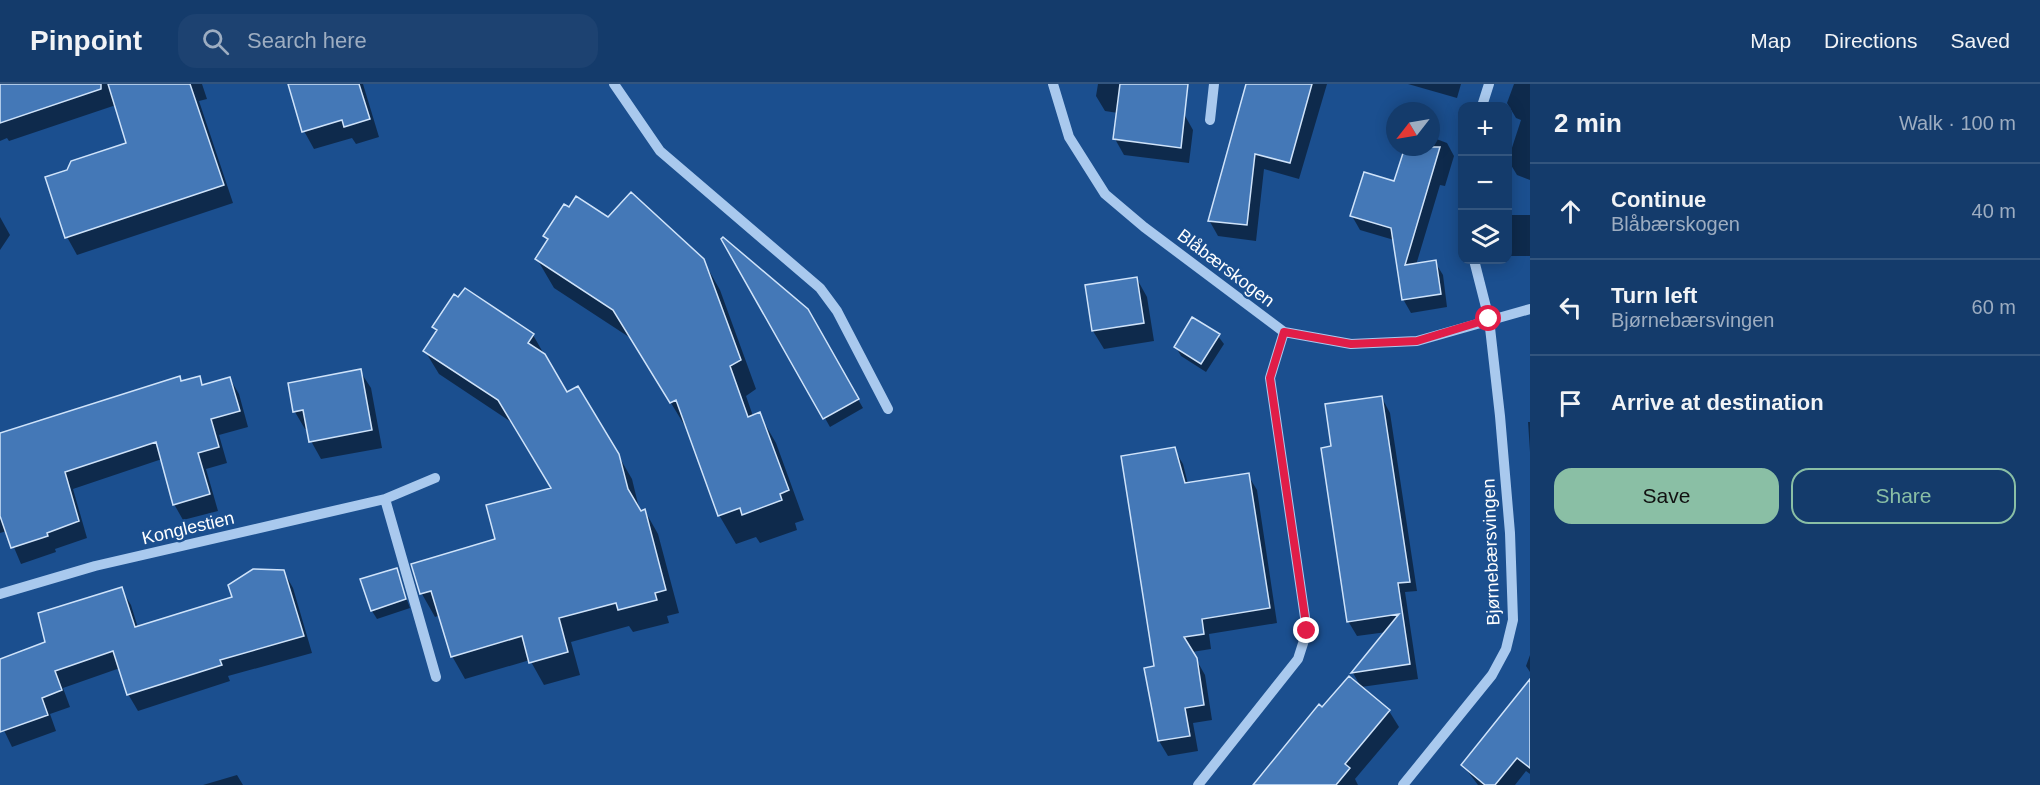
<!DOCTYPE html>
<meta charset="utf-8">
<style>
body{margin:0;font-family:Helvetica,sans-serif;background:#1d4271;color:#f1f3f6}
.controls{position:absolute;right:18px;top:18px;display:grid;overflow:hidden;border-radius:12px;box-shadow:0 3px 15px #0003}
.controls button{width:54px;height:54px;display:grid;place-items:center;padding:0;border:0;border-bottom:2px solid #33557e;background:#143b6b;color:#f1f3f6;font:30px sans-serif}
.compass{position:absolute;left:1386px;top:18px;width:54px;height:54px;border-radius:50%;background:#143b6b;box-shadow:0 3px 15px #0003;rotate:239deg}
.stop{position:absolute;width:18px;height:18px;margin:-14px;border:4px solid #e11d48;border-radius:50%;background:#fff}
.stop.end{background:#e11d48;border-color:#fff;box-shadow:0 2px 6px #0008}
.list{margin:0;padding:0;list-style:none}
h2{display:flex;justify-content:space-between;align-items:center;height:78px;margin:0;padding:0 24px;font-size:26px}
h2 small{font-size:20px;font-weight:400;color:#9dadc1}
.list li{display:grid;grid-template-columns:39px 1fr auto;gap:18px;align-items:center;box-sizing:border-box;height:96px;padding:0 24px;border-top:2px solid #33557e}
.list b{display:block;font-size:22px;white-space:nowrap}
.list p{margin:0;font-size:20px;white-space:nowrap;color:#9dadc1}
.list em{font-size:20px;font-style:normal;color:#9dadc1}
.actions{display:flex;gap:12px;padding:18px 24px}
.actions a{flex:1;padding:14px 0;border:2px solid #8abfa5;border-radius:18px;text-align:center;font-size:21px;color:#8abfa5}
.actions .main{background:#8abfa5;color:#111}
.icon{flex:none;width:33px;height:33px;fill:none;stroke:currentColor;stroke-width:2;stroke-linecap:round;stroke-linejoin:round}
.map{position:relative;flex:none;width:1530px;height:701px;overflow:hidden}
header{display:flex;align-items:center;gap:36px;box-sizing:border-box;height:84px;padding:0 30px;background:#143b6b;border-bottom:2px solid #33557e}
header strong{font-size:28px}
nav{display:flex;gap:33px;margin-inline-start:auto;font-size:21px}
.search{width:420px;height:54px;background:#1d4271;display:flex;align-items:center;gap:15px;box-sizing:border-box;padding:0 21px;border-radius:18px;color:#9dadc1;font-size:22px}
main{display:flex}
aside{flex:1;background:#143b6b}
.map>svg:first-child{display:block}
</style>
<header>
<strong>Pinpoint</strong>
<div class="search"><svg class="icon" aria-label="search" viewBox="0 0 24 24"><circle cx="10" cy="10" r="6"/><path d="M15 15l6 6"/></svg>Search here</div>
<nav><a>Map</a><a>Directions</a><a>Saved</a></nav>
</header>
<main>
<div class="map">
<svg width="1530" height="701" viewBox="0 0 1530 701">
<rect width="100%" height="100%" fill="#1b4f8f"/>
<path fill="#0007" d="M0,0h202l5,15 -8,2 34,102 -156,52 -10,-18 1,-66 60,-28 -12,-38 -107,36 -2,-3 -7,3z
M289,0h74l16,53 -23,7 -4,-6 -38,11 -10,-18z
M1098,0h43l43,30 9,16 -4,33 -65,-8 -9,-16 3,-26 -13,-2 -9,-15z
M1248,0h79l-28,95 -35,-10 -8,72 -38,-5 -9,-16z
M1408,0h53l-4,14z
M1514,0h16v96l-13,-5 -9,-15 13,-40 -5,-2 -9,-15z
M1431,53l16,6 7,13 -9,30 -5,-1 -24,80 19,-3 8,13 4,32 -36,6 -8,-14 -9,-59 -34,-10 -8,-14 43,-33 12,-36h24z
M1508,131h22v41h-21l-1,-3z
M0,133l10,18 -10,15z
M608,134l95,42 17,30 36,99 -10,7 7,20 6,-2 17,29 28,77 -9,3 2,7 -37,13 -4,-6 -20,7 -17,-29 -31,-84 -56,-92 -78,-51 -17,-29 11,-18 -3,-5z
M723,155l84,71 56,98 -33,19z
M1137,195l10,18 7,44 -50,8 -11,-18z
M434,243l99,8 34,59 51,61 14,24 8,33 5,-1 13,23 21,79 -12,3 2,7 -36,9 -4,-6 -58,16 9,33 -36,10 -14,-25 -65,19 -13,-23 -12,-41 -5,2 -13,-23 -9,-29 84,-25 56,-51 -39,-65 -75,-50 -14,-23 12,-18z
M1218,252l6,8 -18,28 -25,-16 -5,-9z
M360,287l11,17 11,60 -61,11 -10,-18 -3,-12h-3l-10,-17z
M180,294l2,5 17,-5 4,8 27,-7 9,15 9,33 -29,8 8,28 -21,6 12,42 -35,9 -9,-16 -12,-45 -89,30 14,49 -32,11 1,3 -35,12 -14,-33 -7,2v-88z
M1382,314l8,15 27,178 -12,1 13,87 -57,8 28,24 10,16 -44,52 3,6h-104l66,-78 3,2 38,-22 -8,-14 34,-41 -30,4 -9,-15 -15,-173z
M1528,338h2v30z
M1174,365l9,15 5,20 60,-9 9,15 20,133 -68,11 2,15 -19,3 13,23 7,45 -19,3 5,28 -30,5 -9,-15 -3,-73z
M396,486l14,38 -33,11 -5,-8z
M284,488l9,16 19,65 -84,23 2,5 -92,30 -10,-17 -8,-26 -57,20 7,19 -20,7 6,17 -44,16 -12,-25v-62l47,-17 74,-54 10,16 7,23 95,-30z
M1530,571v17l-4,-6z
M1530,597v93l-4,-3 -11,14h-37l-15,-20z
M237,691l6,10h-40z"/>
<path fill="#4478b7" stroke="#cfe3fa" stroke-width="1.5" d="M0,0h101v5l-101,34z
M108,0h82l34,101 -159,53 -20,-61 22,-7 4,-9 55,-18z
M288,0h71l11,35 -26,8 -2,-7 -40,12z
M1120,0h68l-7,64 -68,-9z
M1246,0h66l-22,79 -35,-9 -8,71 -39,-4z
M1405,63h35l-35,118 31,-5 5,34 -39,6 -11,-72 -41,-12 14,-44 30,9z
M631,108l73,67 37,101 -11,6 18,51 12,-5 29,78 -9,4 2,6 -40,15 -2,-7 -22,8 -42,-116 -6,3 -57,-93 -78,-51 13,-20 -5,-3 21,-32 5,3 7,-11 32,21z
M723,153l85,72 51,90 -36,20 -102,-180z
M1137,193l7,46 -52,8 -7,-46z
M465,204l69,46 -6,9 17,11 22,38 11,-6 41,68 9,35 13,22 4,-2 21,81 -11,3 2,7 -39,10 -2,-7 -57,15 9,34 -39,11 -7,-27 -71,21 -20,-66 -11,3 -9,-30 84,-25 -9,-34 65,-17 -53,-88 -75,-49 14,-21 -5,-3 22,-33 4,3z
M1192,233l28,17 -19,30 -27,-17z
M361,285l11,61 -63,12 -6,-32 -10,2 -5,-29z
M180,292l1,5 19,-5 2,9 28,-8 10,34 -29,8 8,28 -21,6 12,41 -37,11 -17,-63 -91,30 14,49 -32,12 1,3 -37,12 -11,-32v-83z
M1382,312l28,186 -12,1 12,81 -59,9 48,-59 -52,8 -26,-174 10,-2 -6,-42z
M1175,363l10,36 64,-10 21,135 -68,11 2,15 -20,3 13,21 7,47 -19,3 5,28 -32,5 -14,-73 10,-2 -33,-210z
M397,484l9,31 -35,12 -11,-32z
M253,485l31,1 20,66 -84,24 2,5 -95,30 -14,-44 -58,20 7,19 -20,8 6,17 -48,17v-73l45,-17 -7,-29 84,-26 13,40 97,-30 -4,-12z
M1349,592l41,34 -45,54 5,4 -14,17h-83l66,-81 3,3z
M1530,595v89l-13,-10 -22,27h-10l-24,-20z"/>
<g fill="none" stroke-linecap="round" stroke-linejoin="round">
<path stroke="#a9c9ee" stroke-width="10" d="M614,0l46,67 160,137 17,23 51,98
M1053,0l16,53 36,57 39,33 140,105 67,12 66,-3 113,-32
M1482,22l7,-22
M1210,36l4,-36
M385,415l51,178
M0,510l95,-28 290,-67 50,-21
M1198,701l100,-126 9,-28 -37,-253 14,-46
M1403,701l89,-110 14,-26 7,-29 -3,-87 -10,-117 -11,-97 -15,-59"/>
</g>
<g fill="none" stroke-linecap="round" stroke-linejoin="round">
<path stroke="#e11d48" stroke-width="8" d="M1307,547l-37,-253 14,-46 67,12 66,-3 72,-22"/>
</g>
<g text-anchor="middle" dominant-baseline="central" stroke-width="5" stroke-linejoin="round" paint-order="stroke">
<g font-size="18" fill="#fff" stroke="#1b4f8f">
<text transform="translate(1226 184) rotate(37)">Blåbærskogen</text>
<text transform="translate(188 444) rotate(-13)">Konglestien</text>
<text transform="translate(1491 468) rotate(-92)">Bjørnebærsvingen</text>
</g>
</g>
</svg>
<div class="controls">
<button>+</button>
<button>−</button>
<button><svg class="icon" aria-label="layers" viewBox="0 0 24 24"><path d="M12 4l9 5-9 5-9-5zM3 14l9 5 9-5"/></svg></button>
</div>
<svg class="compass" viewBox="-18 -18 36 36"><path d="M0-13l5 13h-10z" fill="#e53935"/><path d="M0 13l5-13h-10z" fill="#9dadc1"/></svg>
<div class="stop" style="left:1489px;top:235px"></div>
<div class="stop end" style="left:1307px;top:547px"></div>
</div>
<aside>
<h2>2 min<small>Walk · 100 m</small></h2>
<ul class="list">
<li><svg class="icon" aria-label="ahead" viewBox="0 0 24 24"><path d="M12 20V5M6 11l6-6 6 6"/></svg><div><b>Continue</b><p>Blåbærskogen</p></div><em>40 m</em></li>
<li><svg class="icon" aria-label="left" viewBox="0 0 24 24"><path d="M17 20v-9H6M10 6l-5 5 5 5"/></svg><div><b>Turn left</b><p>Bjørnebærsvingen</p></div><em>60 m</em></li>
<li><svg class="icon" aria-label="arrive" viewBox="0 0 24 24"><path d="M6 21V4h12l-3 4 3 4H6"/></svg><div><b>Arrive at destination</b></div></li>
</ul>
<div class="actions"><a class="main">Save</a><a>Share</a></div>
</aside>
</main>
